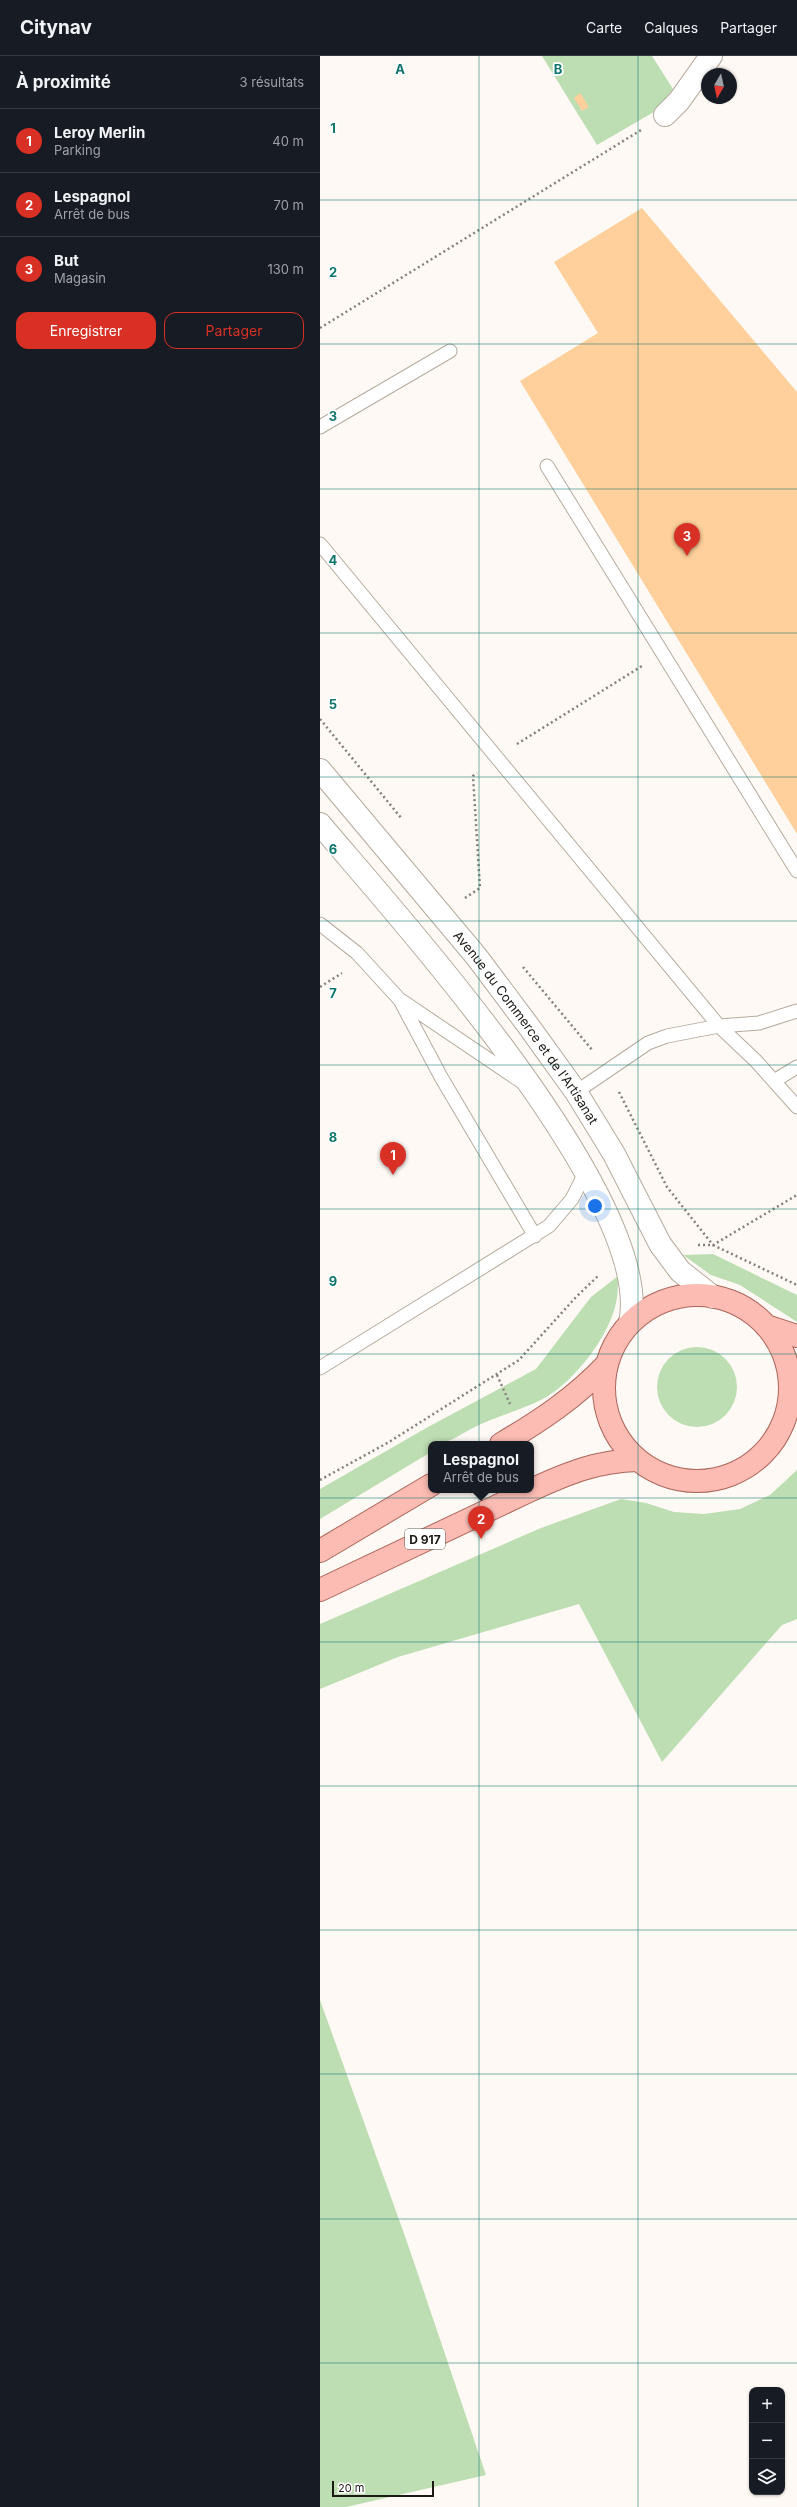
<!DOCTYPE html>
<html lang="fr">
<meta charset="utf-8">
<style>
body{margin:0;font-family:Inter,sans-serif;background:#242831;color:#f1f3f6}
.controls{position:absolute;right:12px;bottom:12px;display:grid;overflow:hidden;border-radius:8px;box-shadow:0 1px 3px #0004}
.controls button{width:36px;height:36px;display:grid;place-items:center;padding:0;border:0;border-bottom:1px solid #363941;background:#171b24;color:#f1f3f6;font:20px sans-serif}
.compass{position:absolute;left:381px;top:12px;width:36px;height:36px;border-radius:50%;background:#171b24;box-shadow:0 1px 3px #0004;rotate:189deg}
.scale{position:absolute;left:12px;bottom:10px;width:102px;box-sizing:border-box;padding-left:4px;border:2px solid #1d1915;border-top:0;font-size:11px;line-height:14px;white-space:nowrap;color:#1d1915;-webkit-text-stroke:3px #fff;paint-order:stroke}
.you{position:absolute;left:275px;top:1150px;width:14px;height:14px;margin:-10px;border:3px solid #fff;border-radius:50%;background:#1a73e8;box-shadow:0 0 0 6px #1a73e833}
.badge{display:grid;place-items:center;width:26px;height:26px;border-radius:50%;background:#d93025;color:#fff;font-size:13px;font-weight:700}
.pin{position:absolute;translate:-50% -33px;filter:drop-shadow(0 1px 2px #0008)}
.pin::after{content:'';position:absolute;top:21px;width:14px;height:12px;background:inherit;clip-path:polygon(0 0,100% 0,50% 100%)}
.popup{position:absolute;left:108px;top:1385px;width:106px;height:52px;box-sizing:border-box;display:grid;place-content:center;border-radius:8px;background:#171b24;filter:drop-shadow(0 1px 3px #0005);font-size:13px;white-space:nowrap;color:#9ea1a6}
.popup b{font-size:15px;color:#f1f3f6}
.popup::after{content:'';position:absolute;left:50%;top:100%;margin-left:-8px;border:8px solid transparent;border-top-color:#171b24}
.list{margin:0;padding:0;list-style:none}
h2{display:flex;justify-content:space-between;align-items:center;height:52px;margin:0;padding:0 16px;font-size:17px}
h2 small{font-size:13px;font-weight:400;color:#9ea1a6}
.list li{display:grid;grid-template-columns:26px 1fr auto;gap:12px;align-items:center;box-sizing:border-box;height:64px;padding:0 16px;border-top:1px solid #363941}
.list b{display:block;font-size:15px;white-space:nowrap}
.list p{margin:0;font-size:13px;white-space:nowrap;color:#9ea1a6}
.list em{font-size:13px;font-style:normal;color:#9ea1a6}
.actions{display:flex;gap:8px;padding:12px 16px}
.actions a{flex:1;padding:9px 0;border:1px solid #d93025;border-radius:12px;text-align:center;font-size:14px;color:#d93025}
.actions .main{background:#d93025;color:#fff}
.icon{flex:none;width:22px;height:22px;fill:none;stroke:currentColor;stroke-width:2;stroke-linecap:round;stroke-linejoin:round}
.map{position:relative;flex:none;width:477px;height:2451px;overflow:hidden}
header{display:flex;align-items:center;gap:24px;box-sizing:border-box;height:56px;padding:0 20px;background:#171b24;border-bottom:1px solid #363941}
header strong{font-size:19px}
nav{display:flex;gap:22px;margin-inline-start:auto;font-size:14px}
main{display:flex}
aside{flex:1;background:#171b24}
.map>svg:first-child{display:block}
</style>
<header>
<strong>Citynav</strong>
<nav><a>Carte</a><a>Calques</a><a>Partager</a></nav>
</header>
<main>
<aside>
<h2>À proximité<small>3 résultats</small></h2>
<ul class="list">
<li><span class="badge">1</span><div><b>Leroy Merlin</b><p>Parking</p></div><em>40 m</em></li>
<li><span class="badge">2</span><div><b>Lespagnol</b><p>Arrêt de bus</p></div><em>70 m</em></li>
<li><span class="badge">3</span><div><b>But</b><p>Magasin</p></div><em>130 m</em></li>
</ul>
<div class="actions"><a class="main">Enregistrer</a><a>Partager</a></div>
</aside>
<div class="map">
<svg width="477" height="2451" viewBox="0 0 477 2451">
<rect width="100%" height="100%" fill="#fef9f4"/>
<path fill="#bdddb2" d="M222,0h110l21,33 -14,20 -62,36z
M393,1198l84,41v27l-57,-37 -29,-10 -28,-20z
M298,1220c0,7 0,14 -1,21 -4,34 -38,78 -66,97 -18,12 -49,21 -70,30 -19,8 -29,20 -50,20v8l-111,67v-30l108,-62 108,-58 55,-72z
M337 1331a40 40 0 1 1 80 0a40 40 0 1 1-80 0Z
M477,1414v149l-15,6 -120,137 -83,-158 -181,53 -78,32v-65l14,-6 207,-90 80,-29 25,4 28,9 30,2 36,-5 30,-14z
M0,1944l86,239 80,236 -140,32h-26z"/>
<path fill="#ffd09b" d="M260,37l9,14 -7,4 -8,-13z
M322,152l155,184v442l-277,-453 78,-48 -44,-71z"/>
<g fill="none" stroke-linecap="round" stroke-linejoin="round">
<g stroke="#b6ab9f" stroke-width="15">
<path id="lane" d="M0,371l130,-76
M227,410l250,405
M0,488l399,482 37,35 41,46
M0,868l37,29 43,47 41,77 94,159
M82,945l120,81
M454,1025l23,-14
M256,1036l72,-49 19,-7 52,-10 40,-3 38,-12
M0,1312l229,-142 23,-27 13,-26"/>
</g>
<g stroke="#b6ab9f" stroke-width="24">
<g id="street">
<path d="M345,59l14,-14 32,-45"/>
<path id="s1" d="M0,714l156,186 51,68 49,68 38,62 46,90 20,27 33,26"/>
<path d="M0,768c79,94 336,377 310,499"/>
</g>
</g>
<g stroke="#ad665b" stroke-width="24">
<path id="primary" d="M284 1332a93 93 0 1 1 186 0a93 93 0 1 1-186 0Z
M446,1270l31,10
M181,1388c39,-23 74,-46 106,-80
M211,1434c37,-17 66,-29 107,-30
M0,1495l111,-66
M0,1534l211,-100"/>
</g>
<path stroke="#85807c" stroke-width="2.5" stroke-dasharray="2 3" stroke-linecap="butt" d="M0,272l321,-198
M0,663l82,100
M197,688l125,-78
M145,842l15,-10 -7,-112 4,-3
M203,911l70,84
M0,931l22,-14
M299,1036l48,95 46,58 84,-50
M378,1189h15l84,40
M177,1319l13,29
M0,1424l69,-38 130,-82 57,-63 22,-21"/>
<use href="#lane" stroke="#fff" stroke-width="13"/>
<use href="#street" stroke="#fff" stroke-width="22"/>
<use href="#primary" stroke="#fcbcb3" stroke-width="22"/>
</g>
<path fill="none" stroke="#0f766e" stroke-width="1" stroke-opacity="0.55" d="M159,0v2451M318,0v2451M0,144h477M0,288h477M0,433h477M0,577h477M0,721h477M0,865h477M0,1009h477M0,1153h477M0,1298h477M0,1442h477M0,1586h477M0,1730h477M0,1874h477M0,2018h477M0,2163h477M0,2307h477"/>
<g text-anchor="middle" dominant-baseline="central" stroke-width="3.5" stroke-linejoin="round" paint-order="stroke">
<rect fill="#fff" stroke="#615e5b" stroke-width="1" x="85" y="1473" width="40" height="20" rx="3"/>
<g font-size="12" font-weight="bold" fill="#1d1915">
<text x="105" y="1483">D 917</text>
</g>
<g font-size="13" fill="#1d1915" stroke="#fff">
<text stroke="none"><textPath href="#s1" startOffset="330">Avenue du Commerce et de l'Artisanat</textPath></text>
</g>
</g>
<g font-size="13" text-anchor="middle" font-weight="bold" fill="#0f766e" stroke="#fff" stroke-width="3.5" stroke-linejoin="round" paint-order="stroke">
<text x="80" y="18">A</text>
<text x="238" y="18">B</text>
<text x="13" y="77">1</text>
<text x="13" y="221">2</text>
<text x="13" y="365">3</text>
<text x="13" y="509">4</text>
<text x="13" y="653">5</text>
<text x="13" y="798">6</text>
<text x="13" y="942">7</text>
<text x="13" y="1086">8</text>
<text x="13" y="1230">9</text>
</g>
</svg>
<div class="controls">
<button>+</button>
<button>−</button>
<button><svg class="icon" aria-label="layers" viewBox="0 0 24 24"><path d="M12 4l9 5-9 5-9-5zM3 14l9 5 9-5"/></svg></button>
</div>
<svg class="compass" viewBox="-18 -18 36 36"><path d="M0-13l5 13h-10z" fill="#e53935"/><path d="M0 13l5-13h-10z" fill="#9ea1a6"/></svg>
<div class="scale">20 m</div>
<div class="you"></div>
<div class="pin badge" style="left:73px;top:1119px">1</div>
<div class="pin badge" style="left:161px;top:1483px">2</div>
<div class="popup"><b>Lespagnol</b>Arrêt de bus</div>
<div class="pin badge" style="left:367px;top:500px">3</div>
</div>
</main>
